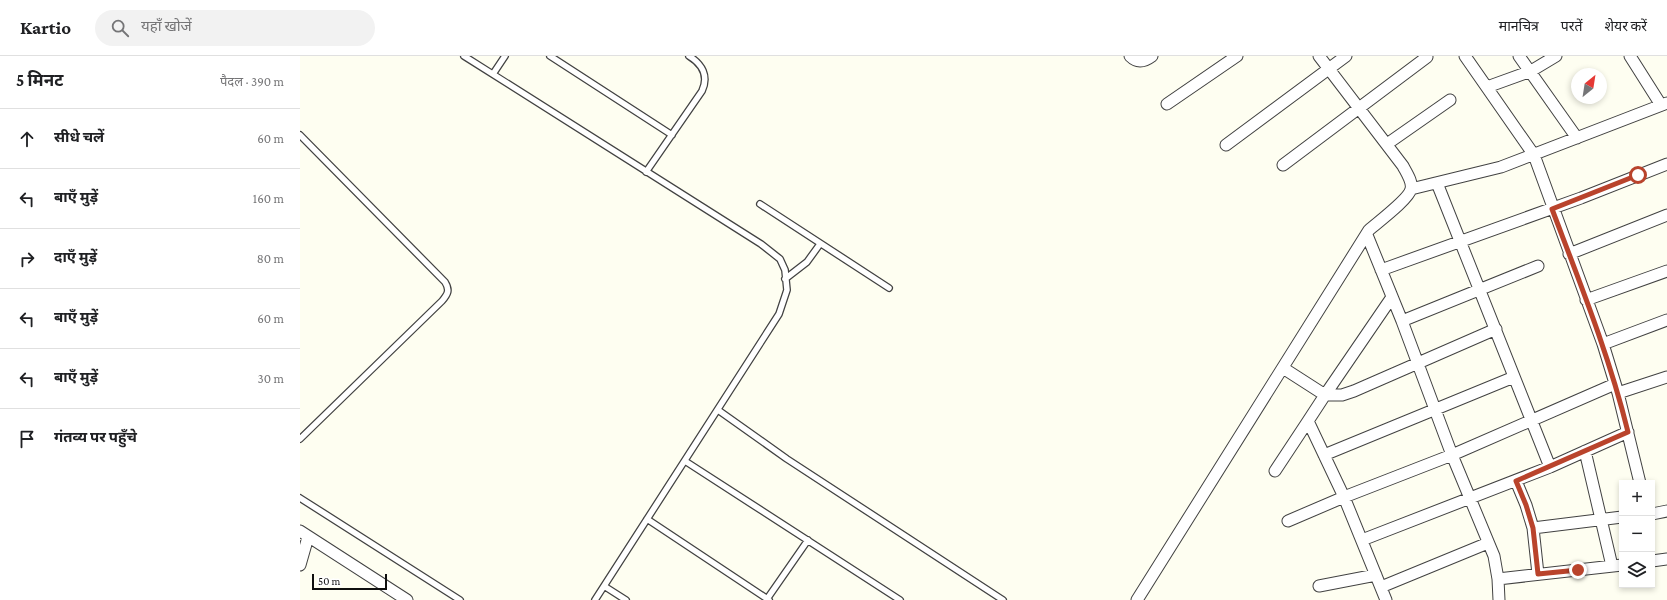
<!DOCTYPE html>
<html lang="hi">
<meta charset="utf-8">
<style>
body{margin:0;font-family:"Crimson Pro","Noto Sans Devanagari",serif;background:#f2f2f2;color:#202124}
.controls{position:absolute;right:12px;bottom:12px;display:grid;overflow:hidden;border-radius:0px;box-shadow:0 2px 6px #0003}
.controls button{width:36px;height:36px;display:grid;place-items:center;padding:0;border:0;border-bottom:1px solid #e0e0e0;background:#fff;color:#202124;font:20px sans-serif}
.compass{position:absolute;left:1271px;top:12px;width:36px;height:36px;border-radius:50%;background:#fff;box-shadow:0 2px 6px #0003;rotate:30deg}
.scale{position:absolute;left:12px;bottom:10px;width:75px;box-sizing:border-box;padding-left:4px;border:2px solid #0f0f0f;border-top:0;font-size:11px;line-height:14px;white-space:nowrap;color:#0f0f0f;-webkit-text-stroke:3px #fff;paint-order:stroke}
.stop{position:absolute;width:12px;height:12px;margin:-9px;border:3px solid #b9432c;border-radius:50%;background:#fff}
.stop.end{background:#b9432c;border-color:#fff;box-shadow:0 1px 4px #0008}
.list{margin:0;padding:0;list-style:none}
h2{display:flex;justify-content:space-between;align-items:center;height:52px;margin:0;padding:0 16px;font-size:17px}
h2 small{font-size:13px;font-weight:400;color:#757577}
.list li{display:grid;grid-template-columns:26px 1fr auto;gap:12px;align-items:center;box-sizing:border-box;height:60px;padding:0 16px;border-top:1px solid #e0e0e0}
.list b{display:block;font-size:15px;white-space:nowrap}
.list em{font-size:13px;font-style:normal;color:#757577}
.icon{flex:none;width:22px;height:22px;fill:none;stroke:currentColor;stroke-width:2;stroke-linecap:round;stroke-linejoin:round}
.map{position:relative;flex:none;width:1367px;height:544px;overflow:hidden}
header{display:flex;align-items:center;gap:24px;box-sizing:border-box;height:56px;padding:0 20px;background:#fff;border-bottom:1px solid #e0e0e0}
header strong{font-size:19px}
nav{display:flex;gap:22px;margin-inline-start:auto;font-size:14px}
.search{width:280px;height:36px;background:#f2f2f2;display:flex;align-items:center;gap:10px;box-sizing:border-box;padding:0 14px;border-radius:22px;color:#757577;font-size:15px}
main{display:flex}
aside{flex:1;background:#fff}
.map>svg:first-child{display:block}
</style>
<header>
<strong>Kartio</strong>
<div class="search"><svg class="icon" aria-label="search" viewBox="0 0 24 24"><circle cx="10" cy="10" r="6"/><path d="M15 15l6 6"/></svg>यहाँ खोजें</div>
<nav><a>मानचित्र</a><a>परतें</a><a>शेयर करें</a></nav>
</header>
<main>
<aside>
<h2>5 मिनट<small>पैदल · 390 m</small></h2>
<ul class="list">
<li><svg class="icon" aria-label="ahead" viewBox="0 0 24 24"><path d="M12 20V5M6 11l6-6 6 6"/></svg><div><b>सीधे चलें</b></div><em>60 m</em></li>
<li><svg class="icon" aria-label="left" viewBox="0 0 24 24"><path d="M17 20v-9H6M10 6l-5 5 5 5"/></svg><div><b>बाएँ मुड़ें</b></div><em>160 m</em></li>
<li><svg class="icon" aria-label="right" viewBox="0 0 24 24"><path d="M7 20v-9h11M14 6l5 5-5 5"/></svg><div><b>दाएँ मुड़ें</b></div><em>80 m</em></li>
<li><svg class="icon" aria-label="left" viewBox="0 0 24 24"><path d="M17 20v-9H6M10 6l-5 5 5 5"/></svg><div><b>बाएँ मुड़ें</b></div><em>60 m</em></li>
<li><svg class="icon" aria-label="left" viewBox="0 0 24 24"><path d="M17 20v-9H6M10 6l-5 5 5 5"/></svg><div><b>बाएँ मुड़ें</b></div><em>30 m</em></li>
<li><svg class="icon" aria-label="arrive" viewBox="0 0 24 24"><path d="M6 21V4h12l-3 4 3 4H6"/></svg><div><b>गंतव्य पर पहुँचे</b></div></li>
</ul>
</aside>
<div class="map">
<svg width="1367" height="544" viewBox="0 0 1367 544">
<rect width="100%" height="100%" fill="#fefef1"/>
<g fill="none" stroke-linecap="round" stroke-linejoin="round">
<g stroke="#424242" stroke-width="8">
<path id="service" d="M164,0l297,188 19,15 5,11 2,20 -8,24 -184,286
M250,0l122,79
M193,18l12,-18
M0,79l145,147c5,8 3,12 -3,19l-142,138
M346,116l56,-81c7,-15 0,-27 -13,-35
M460,148l129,84
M485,223l22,-17 13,-18
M418,354l69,49 216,141
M385,405l215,139
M0,442l160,102
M347,463l122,81
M304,530l22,14
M467,543l41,-59"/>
</g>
<g stroke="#424242" stroke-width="13">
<path id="minor" d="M830,0c7,7 14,6 22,0
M1165,0l69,99 69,189 15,49 22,90
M1219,0l58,82
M1330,0l31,49
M1187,31l44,-16 25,-15
M867,48l70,-48
M1087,88l63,-44
M926,89l120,-89
M983,109l144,-108
M1137,127l113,284
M1111,133l90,-22 166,-64
M1067,179l35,86 50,134 42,101 4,23 1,21
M1269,198l98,-39
M1081,214l200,-72 86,-34
M1092,241l-67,98h17l12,-4 142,-62
M1286,244l81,-29
M1102,265l136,-55
M1303,288l64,-24
M983,312l42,27 -17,26 36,76 42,103
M1318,337l49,-16
M1285,395l27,115
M1024,399l190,-78
M975,415l33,-50
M1216,425l10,24 7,23 5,46
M1352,458l15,-3
M988,465l56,-24 108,-42 163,-71
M1233,472l89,-11
M0,475l107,69
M1062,484l188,-73 78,-35
M1352,505l15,-2
M0,509l8,-28
M1198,523l124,-14
M1019,530l57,-11
M1081,531l107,-44
M837,544l232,-370c9,-8 40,-31 42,-41 2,-7 -5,-17 -8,-23l-84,-110"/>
</g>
<use href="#service" stroke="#fff" stroke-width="5.5"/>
<use href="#minor" stroke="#fff" stroke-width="11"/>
</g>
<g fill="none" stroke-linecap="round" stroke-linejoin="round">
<path stroke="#b9432c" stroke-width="5" d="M1278,514l-40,4 -5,-46 -7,-23 -10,-24 112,-49c-19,-77 -48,-149 -76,-223l86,-34"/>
</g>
</svg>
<div class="controls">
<button>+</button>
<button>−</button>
<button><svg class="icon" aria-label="layers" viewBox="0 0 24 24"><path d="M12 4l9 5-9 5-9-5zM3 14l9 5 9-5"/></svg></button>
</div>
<svg class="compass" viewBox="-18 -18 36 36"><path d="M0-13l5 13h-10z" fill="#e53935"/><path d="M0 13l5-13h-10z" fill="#757577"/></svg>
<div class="scale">50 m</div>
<div class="stop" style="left:1338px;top:119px"></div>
<div class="stop end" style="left:1278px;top:514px"></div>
</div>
</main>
